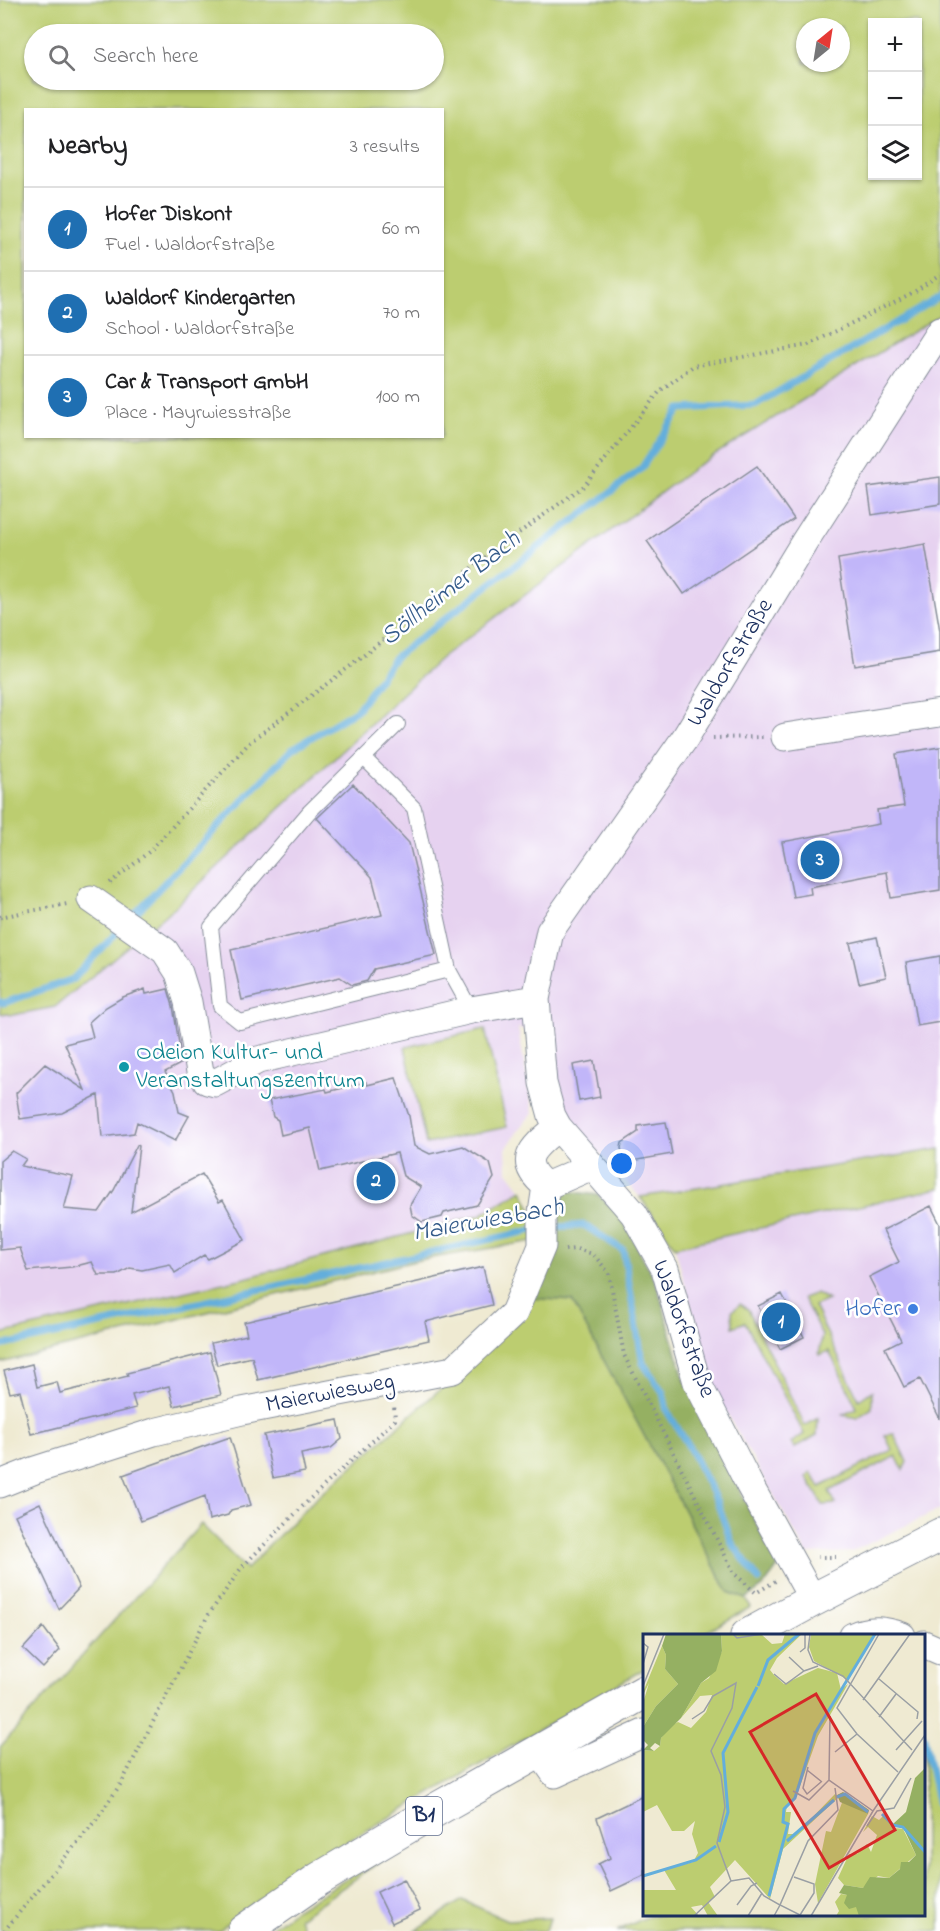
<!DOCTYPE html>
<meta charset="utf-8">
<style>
body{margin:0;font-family:"Indie Flower",sans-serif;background:#f6f6f6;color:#202124}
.controls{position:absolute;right:18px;top:18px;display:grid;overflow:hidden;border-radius:0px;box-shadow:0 2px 4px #0004}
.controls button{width:54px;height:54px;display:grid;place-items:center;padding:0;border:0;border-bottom:2px solid #e0e0e0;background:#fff;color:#202124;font:30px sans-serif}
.compass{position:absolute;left:796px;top:18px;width:54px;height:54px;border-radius:50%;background:#fff;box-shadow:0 2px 4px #0004;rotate:30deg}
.you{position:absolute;left:622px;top:1164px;width:21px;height:21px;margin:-15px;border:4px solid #fff;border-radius:50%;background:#1a73e8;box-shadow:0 0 0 9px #1a73e833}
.badge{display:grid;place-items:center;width:39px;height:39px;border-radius:50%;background:#1f6fb2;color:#fff;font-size:20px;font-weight:700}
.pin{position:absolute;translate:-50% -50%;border:3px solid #fff;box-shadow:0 2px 6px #0006}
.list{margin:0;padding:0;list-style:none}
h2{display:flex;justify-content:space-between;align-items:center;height:78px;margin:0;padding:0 24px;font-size:26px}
h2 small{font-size:20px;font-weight:400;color:#757577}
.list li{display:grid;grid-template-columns:39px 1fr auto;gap:18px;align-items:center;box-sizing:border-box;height:84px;padding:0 24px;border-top:2px solid #e0e0e0}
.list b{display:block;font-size:22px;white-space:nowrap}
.list p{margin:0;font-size:20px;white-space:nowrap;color:#757577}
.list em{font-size:20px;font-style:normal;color:#757577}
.icon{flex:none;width:33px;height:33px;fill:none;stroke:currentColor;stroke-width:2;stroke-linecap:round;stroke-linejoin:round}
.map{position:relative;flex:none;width:940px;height:1931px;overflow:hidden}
.search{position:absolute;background:#fff;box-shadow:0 2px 4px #0004;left:24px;top:24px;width:420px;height:66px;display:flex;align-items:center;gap:15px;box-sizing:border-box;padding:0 21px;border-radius:33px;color:#757577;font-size:22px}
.panel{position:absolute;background:#fff;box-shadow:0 2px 4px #0004;left:24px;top:108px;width:420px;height:330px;border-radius:0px}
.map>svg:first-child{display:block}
</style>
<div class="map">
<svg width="940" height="1931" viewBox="0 0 940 1931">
<rect width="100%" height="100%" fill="#fff"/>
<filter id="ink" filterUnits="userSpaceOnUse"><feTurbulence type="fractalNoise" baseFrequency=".0167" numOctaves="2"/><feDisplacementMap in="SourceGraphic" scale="12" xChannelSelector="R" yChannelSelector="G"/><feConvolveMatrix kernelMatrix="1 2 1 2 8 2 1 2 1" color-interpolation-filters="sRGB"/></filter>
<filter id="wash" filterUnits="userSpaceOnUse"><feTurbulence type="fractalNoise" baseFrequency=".008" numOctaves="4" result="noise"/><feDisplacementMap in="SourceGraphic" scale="24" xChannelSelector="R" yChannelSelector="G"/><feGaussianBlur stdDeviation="1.35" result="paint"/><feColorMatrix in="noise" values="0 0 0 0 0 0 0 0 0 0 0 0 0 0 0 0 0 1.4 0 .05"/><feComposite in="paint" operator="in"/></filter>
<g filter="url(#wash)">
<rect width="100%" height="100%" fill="#efead2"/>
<path fill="#e6d2f0" d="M940,315v834l-300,48 -75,-82 -12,-48 2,-29 -37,-10 15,85 -11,12 -16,24 1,21 15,20 -42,25 -235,63 -245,56v-321l13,2 43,-8 120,-101 264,-247 258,-194z
M940,1188v321l-89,43 -44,2 -94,-165 -38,-142z"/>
<path fill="#bccd70" stroke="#6c7e67" stroke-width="1.5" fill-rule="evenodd" d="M0,0h940v315l-242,150 -258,194 -264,247 -121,101 -42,8 -13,-2zM872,22h46v154h-46zM805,27h36v36h-36zM34,34h400v46h-400zM26,110h416v326h-416z
M485,1029l22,98 -81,17 -21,-97z
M940,1149v39l-265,59 -35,-50z
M522,1190l24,49 -127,21 -419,103v-29l245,-56 235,-63z
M816,1293l12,7 -14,6 45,94 13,-9v17l-15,10 -14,-3 14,-7 -28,-57 -10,4 3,-20 -19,-37z
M531,1298l41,2 156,292 18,7 5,8 -50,28 -57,1v33l-347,202 -79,60h-218v-184l201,-223 45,45 68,-69 205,-180z
M740,1304l8,5 57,117 13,-8 -1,17 -22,13 -4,-5 13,-9 -59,-112 -12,5 -1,-16z
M894,1434l13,28 -4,8 -7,-14 -67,35 7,13 -13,1 -16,-28 4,-5 9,15 72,-37 -7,-15z
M924,1752l16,69v110h-323l34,-16 273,-1z
M404,1845l-105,73 5,13h-37l29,-22z
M462,1900l45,20 43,-2 -4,13h-131z"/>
<path fill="#95b062" stroke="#587060" stroke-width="1.5" d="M567,1191l31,4 22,20 36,67 28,96 94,189 -14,19 -18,13 -18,-7 -156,-291 -41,-3 4,-85z"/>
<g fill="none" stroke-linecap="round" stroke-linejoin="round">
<path stroke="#63aedc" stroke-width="7" d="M129,920l163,-171 65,-39 38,-53 246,-188 39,-60 75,-4 185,-108
M0,1002l4,1 69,-24 48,-51
M549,1228l35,-3 39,25 20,113 20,29 4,19 21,34 29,57 15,41 27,37
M0,1346l538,-117
M924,1737l16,78"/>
</g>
<g id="blocks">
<path fill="#c1b6f9" d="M757,466l37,53 -110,75 -37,-53z
M940,477v27l-68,11 -4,-28z
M925,544l15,87v21l-85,14 -17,-107z
M940,747v143l-49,8 -4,-26 -77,15 1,7 -18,3 -11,-55 97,-18 -2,-14 27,-4 -8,-52z
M353,784l56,59 27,112 -62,14 -7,12 -15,4 -12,-8 -98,23 -11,-50 151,-35 -10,-38 -55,-59z
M877,937l9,40 -27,6 -9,-40z
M940,956v66l-23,4 -11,-64z
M145,989l1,5 22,-5 5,17 9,57 -17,9 10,19 4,21 10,4 -14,25 -38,-19 -3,11 -32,4 -4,-42 -36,18 -42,6 -4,-26 29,-29 40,26 -20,-46 28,-7 -4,-15 17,-15 17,-10z
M594,1061l6,36 -21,4 -6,-36z
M396,1078l13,38 5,30 16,8 33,-8 27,17 4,15 -17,27 -33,8 -2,4 -20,5 -10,-7 -2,-10 11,-18 -18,-11 -6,-23 -77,18 -10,-43 -29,7 -3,-15 -5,-3 -4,-17 57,-11 1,3 39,-10 1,3z
M666,1122l6,32 -40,7 -9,-4 -2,-9 1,-5 16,-11v-6z
M137,1145l2,1 -8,66 71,-38 17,28 4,-2 22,40 -37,19 -4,-4 -29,18 -5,-9 -28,6 -12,-2 -13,7h-19l-6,-13 -20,5 -44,4 -8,-23 -20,2v-89l12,-10 14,8 -5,7 52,10 -9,33 35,3 15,-22z
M931,1206l9,18v195l-20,-40 -16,8 -19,-39 16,-8 -32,-63 30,-15 -16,-32z
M483,1267l9,38 -67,17 4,18 -171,40 -6,-23 -35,8 -6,-22 36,-8 -3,-13z
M782,1294l22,43 -24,12 -22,-43z
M210,1352l11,43 -47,11 -5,-20 -37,9 4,13 -105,26 -11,-43 -10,2 -6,-22 28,-7 5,23 20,-5 3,11 68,-17 -1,-3z
M338,1420l4,19 -11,9 -30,6 4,18 -32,6 -9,-43z
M230,1437l21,68 -20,5 -3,5 -19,5 -4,-24 -64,25 -18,-46z
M40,1503l39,85 -20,21 -44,-94z
M43,1627l17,23 -17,18 -20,-19z
M645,1795v80l-34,16 -13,-27 12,-6 -13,-40z
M404,1879l16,31 -28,13 -15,-31z"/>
</g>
</g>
<g filter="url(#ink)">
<use href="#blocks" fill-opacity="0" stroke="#858c98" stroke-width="1.5"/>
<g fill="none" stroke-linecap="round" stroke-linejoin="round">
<g stroke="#858c98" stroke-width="16">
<path id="service" d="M398,724l-89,88 -98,115 9,79 20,16 209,-52
M364,758l50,50 35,162 22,40"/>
</g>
<g stroke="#858c98" stroke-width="29">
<path id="minor" d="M785,737l155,-24
M91,899l74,52 14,22 9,29 12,70 7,9 8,2 43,-23 213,-50 65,-11
M546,1186c-32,-26 -12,-39 12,-59
M546,1186l46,-20
M0,1484l35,-14 119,-38 88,-21 211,-41 61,-57 28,-67v-33l4,-27
M813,1600l-63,-114 -53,-104 -32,-113 -31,-55 -76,-87 -6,-11 -9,-33 -7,-84 14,-68 135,-193 120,-197 135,-210
M853,1636c17,-8 32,-6 49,0
M924,1644l16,7
M539,1751l16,23 89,-41"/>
</g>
<g stroke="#858c98" stroke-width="35">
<path id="primary" d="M747,1636l66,-36 127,-65
M244,1931l75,-52 120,-71 205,-116"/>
</g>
<path stroke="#858c98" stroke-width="4" stroke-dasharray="1.5 4.5" stroke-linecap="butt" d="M713,738l50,-1
M110,883l40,-32 100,-109 103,-78 131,-106 100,-72 76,-95 33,-25 115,-21 106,-53 26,-18
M0,917l67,-13
M565,1250l11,-1 17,5 16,19 15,82 110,218 22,20 21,-13
M817,1557h19
M4,1931l92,-111 26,-38 85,-165 35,-50 68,-68 85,-79 -1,-16"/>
<use href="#service" stroke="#fff" stroke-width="14"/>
<use href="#minor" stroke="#fff" stroke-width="27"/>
<use href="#primary" stroke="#fff" stroke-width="33"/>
</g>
</g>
<circle fill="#0f9aa8" stroke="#fff" stroke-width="2" cx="124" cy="1067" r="6"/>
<circle fill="#3f7fe0" stroke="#fff" stroke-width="2" cx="913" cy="1309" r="6"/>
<g text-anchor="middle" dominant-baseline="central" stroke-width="5" stroke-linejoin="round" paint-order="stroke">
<rect fill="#fff" stroke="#5f6d8e" stroke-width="1.5" x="406" y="1797" width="36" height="38" rx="4.5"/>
<g font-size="22" font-weight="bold" fill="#1b2f5e">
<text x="424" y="1816">B1</text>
</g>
<g font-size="24" fill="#1b2f5e" stroke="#fff">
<text transform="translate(731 663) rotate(-59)">Waldorfstraße</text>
<text transform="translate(683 1329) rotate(70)">Waldorfstraße</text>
<text transform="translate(330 1394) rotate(-11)">Maierwiesweg</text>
</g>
<g font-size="24" fill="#0d838f" stroke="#fff" text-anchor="start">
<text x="136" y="1053">Odeion Kultur- und<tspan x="136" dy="28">Veranstaltungszentrum</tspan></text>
</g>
<g font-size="24" fill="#366cbe" stroke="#fff" text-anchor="end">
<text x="901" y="1309">Hofer</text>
</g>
<g font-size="26" font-style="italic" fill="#345b8a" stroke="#fff">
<text transform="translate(451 589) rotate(-38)">Söllheimer Bach</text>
<text transform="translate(488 1221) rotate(-10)">Maierwiesbach</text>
</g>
</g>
<g transform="translate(643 1634)">
<rect width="282" height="282" fill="#efead2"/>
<path d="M78,0h40l11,10 10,-1 3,-9h17l-25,24 -7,12 4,5 10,9 34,-16 19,5 4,17 7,-6 -30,52 -23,64 -8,5 -1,7h5l-3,22h8l39,-40 4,3 -56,52 -13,50 -35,-39 -25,27 5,10 -7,5 10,14h-10l-6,-11 -11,2 8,9h-56v-26h33l-12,-20 29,-8 5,-9 -6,-19 3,-13 -11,10h-12l-15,-26 -14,7v-62l11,1 6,-5 1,-8 9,-12 8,-4 13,6 15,-16 6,-17 -12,1 -19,22 20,-35 8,-5 13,-27zM168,0h64l-27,46 -34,-19 -5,-14zM19,12l4,9 -1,14 13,15 -22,22 -13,21v-24l6,-20 -6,12v-3zM200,166l25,14 -50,89 -3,-19 11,-53 5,1zM241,181l11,13 8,1 13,26 -27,23 -11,-2 -15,12 -19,-3 -6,-7 11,-24h8l10,-10 4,8 6,-17 -9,-8 -5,5 9,-16 7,4zM198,260l6,1 13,16 -1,5h-23l3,-5 -4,-9z" fill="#bccd70"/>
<path d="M23,0h55l1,17 -6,20 -15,12 -20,35 -20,20 -1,8 -5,-3 -5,5 4,3 -11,-1 5,-5 -5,-5v-13l13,-21 22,-22 -13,-15 1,-14 -4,-9zM282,134v148h-66l-3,-9 -7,2 -5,-6 3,-8 -8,-2 5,-8 19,3 7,-11 19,1 11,-9 1,-7h8l7,-7 -12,-26 -11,-5 13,-12 9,-34zM200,158l26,18 -1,4 -28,-12 -3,-7z" fill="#95b062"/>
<path fill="none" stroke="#63aedc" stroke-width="3" d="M115,52l10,-26 31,-26M194,163l8,-3 23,18M239,180l11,11 10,2 22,25M144,207l47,-41M76,208l9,-30 -5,-59 34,-66M0,242l53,-16 20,-14M126,262l19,-72 -5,-2 1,-13 11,-11 20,-65 60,-99"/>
<path fill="none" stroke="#9a9fa4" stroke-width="1.5" d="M90,0l4,4 25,-4M167,0l-2,16 5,12 30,14 69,74M236,0l-42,74 20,26 41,38M0,9l5,4 -5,17M157,18l5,-4v-14M146,23l15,14M131,40l12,10 18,-13 14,-5M236,45l39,33 -1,7M0,52l21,-52M220,66l47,-66M187,82l-1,64 44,31M236,83l17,-23M49,85l12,-8 9,-15 23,-13 -4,25 -21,43 10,24 4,32 -8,36 14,38M253,116l26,-29M192,118l22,-18M165,133l-5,21 4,6 14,-12M164,136l15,12M150,157l16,9 20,-20M224,192l10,-15 17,-3 17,-30M151,243l20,7v9l-14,22M94,271l14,-19 6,-3M51,282l37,-35 18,-3 15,18 16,9 -6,11M105,282l14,-23M159,282l-22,-11 28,-64 30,-31 -3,-22M168,282l62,-105 52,-76"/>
<path fill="#d62828" fill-opacity="0.15" stroke="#d62828" stroke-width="3" d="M173,60l79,136 -66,38 -79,-136z"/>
<rect width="282" height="282" fill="none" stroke="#1b2f5e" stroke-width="3"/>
</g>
</svg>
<div class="controls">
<button>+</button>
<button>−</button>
<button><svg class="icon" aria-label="layers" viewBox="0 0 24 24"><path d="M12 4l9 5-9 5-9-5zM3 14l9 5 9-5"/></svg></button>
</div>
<svg class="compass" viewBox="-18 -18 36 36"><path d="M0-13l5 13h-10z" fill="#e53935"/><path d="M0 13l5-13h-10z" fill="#757577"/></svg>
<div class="you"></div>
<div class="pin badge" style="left:781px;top:1322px">1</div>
<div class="pin badge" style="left:376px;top:1181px">2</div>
<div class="pin badge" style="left:820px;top:860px">3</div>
<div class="search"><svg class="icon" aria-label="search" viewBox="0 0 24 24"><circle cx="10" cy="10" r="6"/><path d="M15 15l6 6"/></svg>Search here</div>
<section class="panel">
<h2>Nearby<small>3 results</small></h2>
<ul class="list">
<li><span class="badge">1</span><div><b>Hofer Diskont</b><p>Fuel · Waldorfstraße</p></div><em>60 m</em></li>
<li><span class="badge">2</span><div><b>Waldorf Kindergarten</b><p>School · Waldorfstraße</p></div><em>70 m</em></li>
<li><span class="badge">3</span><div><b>Car &amp; Transport GmbH</b><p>Place · Mayrwiesstraße</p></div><em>100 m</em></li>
</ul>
</section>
</div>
